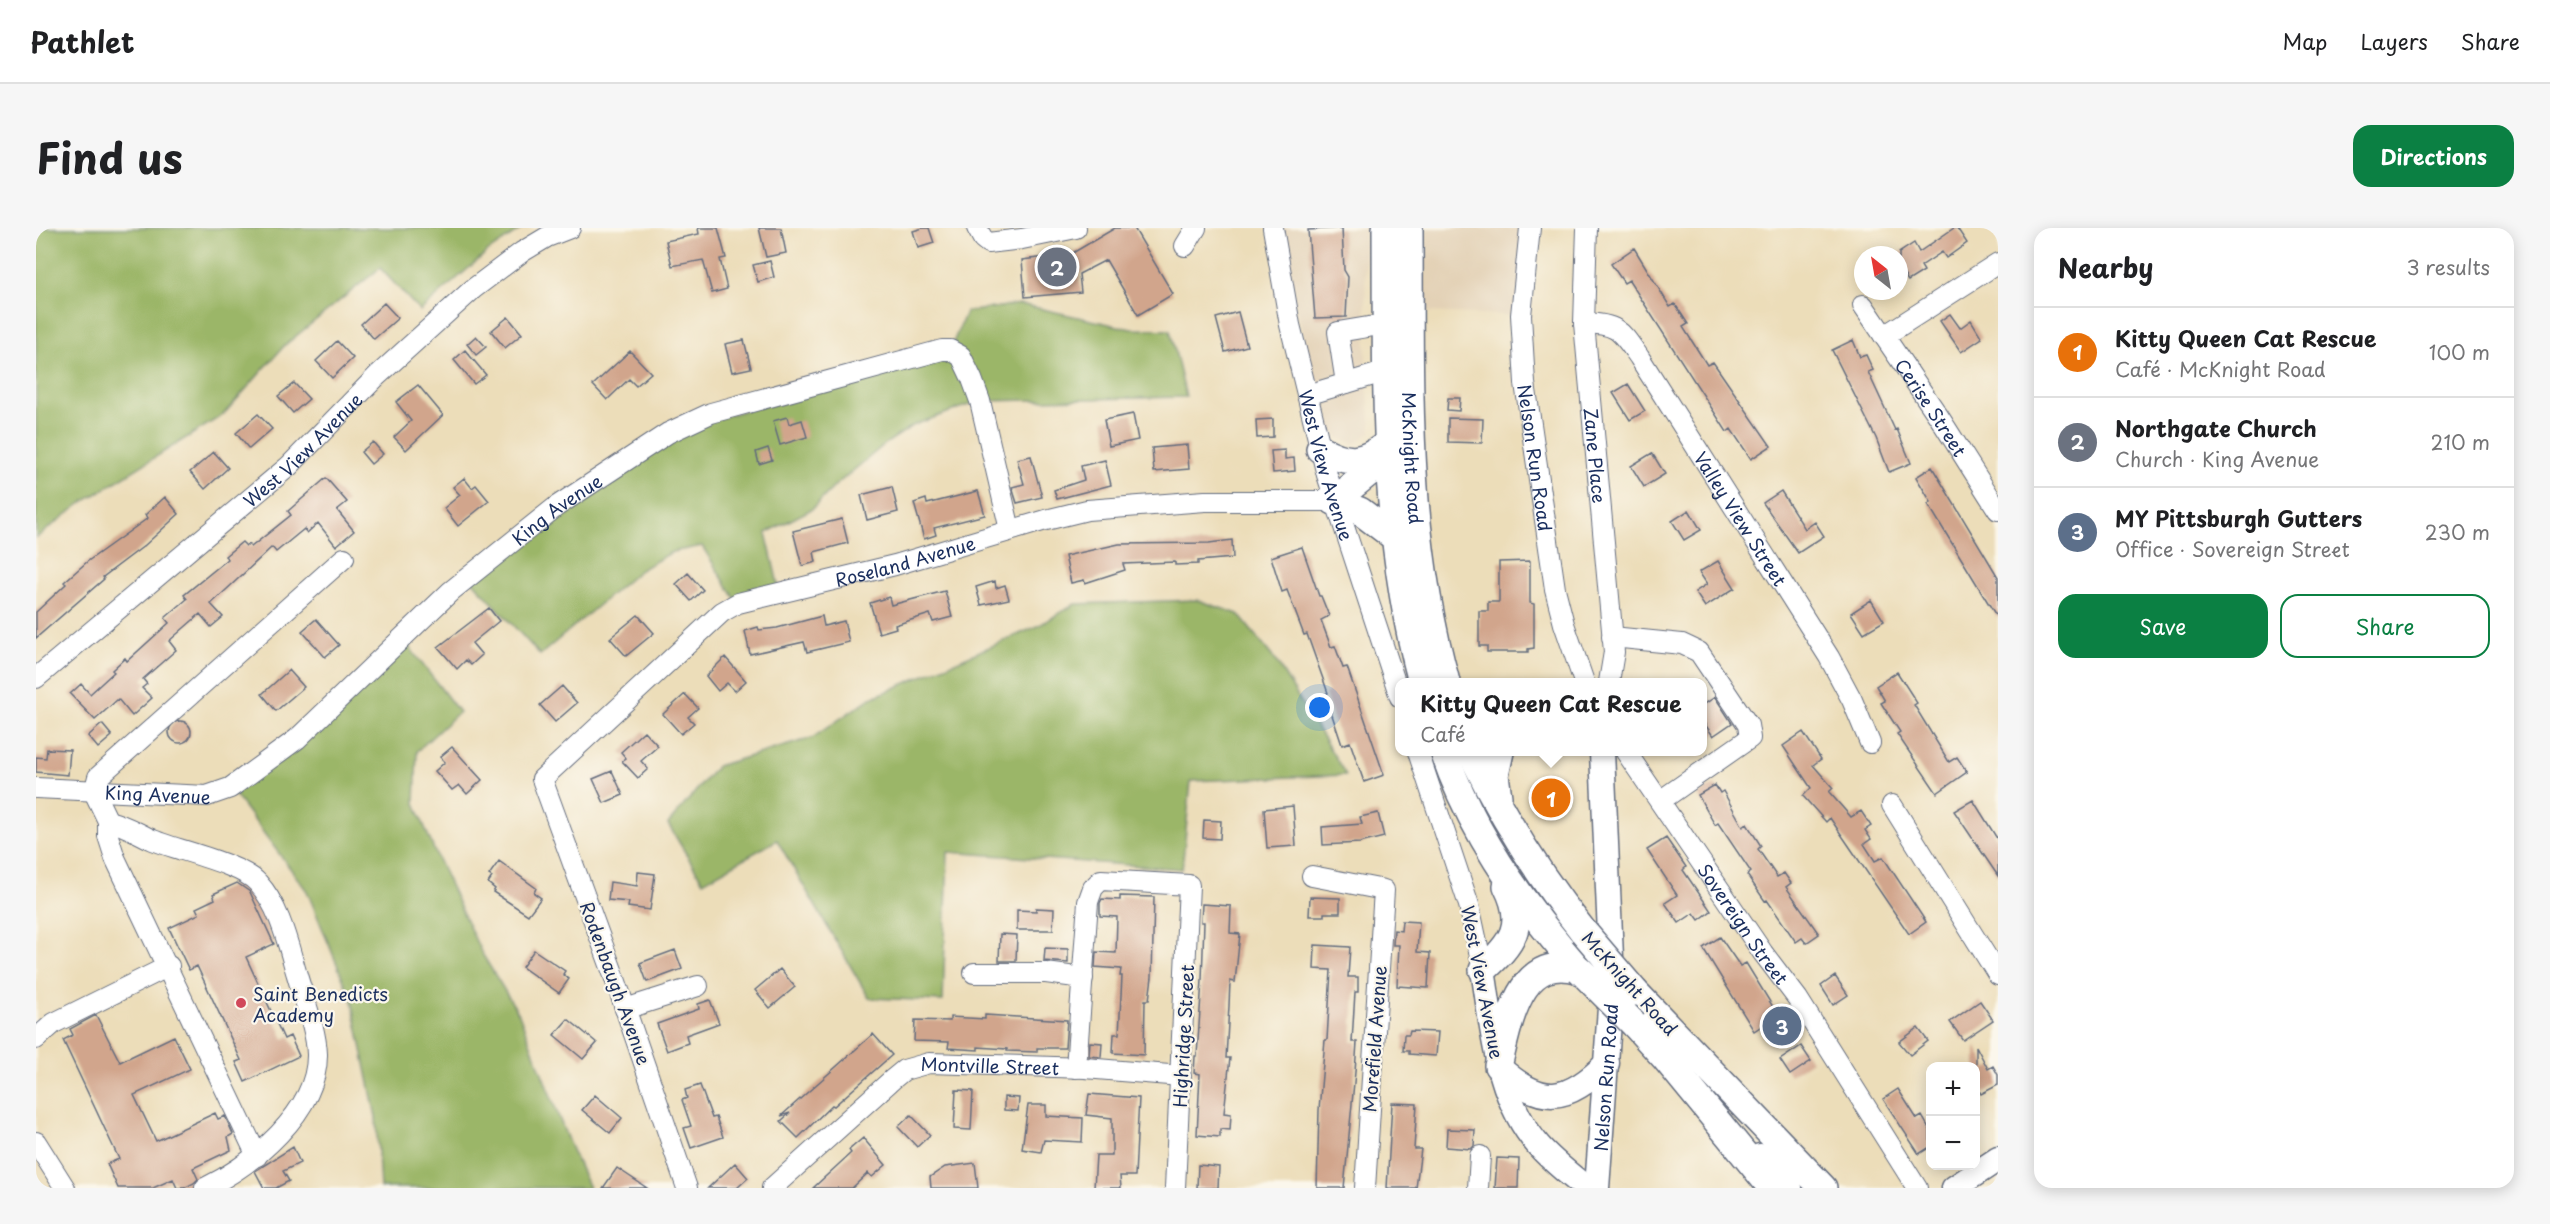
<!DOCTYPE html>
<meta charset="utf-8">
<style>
body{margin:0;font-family:"Playpen Sans",sans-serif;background:#f6f6f6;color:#202124}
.controls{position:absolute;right:18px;bottom:18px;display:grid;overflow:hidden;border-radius:12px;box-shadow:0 3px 15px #0003}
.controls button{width:54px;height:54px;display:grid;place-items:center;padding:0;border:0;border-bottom:2px solid #e0e0e0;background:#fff;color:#202124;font:30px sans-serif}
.compass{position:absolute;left:1818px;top:18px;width:54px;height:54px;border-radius:50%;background:#fff;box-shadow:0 3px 15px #0003;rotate:329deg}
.you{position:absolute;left:1284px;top:480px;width:21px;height:21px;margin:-15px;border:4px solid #fff;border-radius:50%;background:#1a73e8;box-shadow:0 0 0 9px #1a73e833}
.badge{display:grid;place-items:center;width:39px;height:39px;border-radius:50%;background:#0b8043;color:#fff;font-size:20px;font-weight:700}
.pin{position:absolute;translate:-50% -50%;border:3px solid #fff;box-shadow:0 2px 6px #0006}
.popup{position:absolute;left:1359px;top:450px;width:312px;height:78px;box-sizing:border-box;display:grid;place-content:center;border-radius:12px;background:#fff;filter:drop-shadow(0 2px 4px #0005);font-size:20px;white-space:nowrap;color:#757577}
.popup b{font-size:22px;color:#202124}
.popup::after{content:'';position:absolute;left:50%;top:100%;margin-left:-12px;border:12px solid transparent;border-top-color:#fff}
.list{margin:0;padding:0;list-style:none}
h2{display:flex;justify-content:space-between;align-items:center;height:78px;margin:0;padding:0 24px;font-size:26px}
h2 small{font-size:20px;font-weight:400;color:#757577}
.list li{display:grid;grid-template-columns:39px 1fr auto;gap:18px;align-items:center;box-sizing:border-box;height:90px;padding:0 24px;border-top:2px solid #e0e0e0}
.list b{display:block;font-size:22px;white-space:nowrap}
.list p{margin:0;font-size:20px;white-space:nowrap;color:#757577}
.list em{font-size:20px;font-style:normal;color:#757577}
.actions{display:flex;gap:12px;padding:18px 24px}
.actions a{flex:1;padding:14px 0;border:2px solid #0b8043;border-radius:18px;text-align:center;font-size:21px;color:#0b8043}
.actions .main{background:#0b8043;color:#fff}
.map{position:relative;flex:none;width:1962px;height:960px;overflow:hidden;border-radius:18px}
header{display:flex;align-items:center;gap:36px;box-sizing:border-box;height:84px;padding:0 30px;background:#fff;border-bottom:2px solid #e0e0e0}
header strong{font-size:28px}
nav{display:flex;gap:33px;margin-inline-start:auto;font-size:21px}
.intro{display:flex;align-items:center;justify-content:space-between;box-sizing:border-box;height:144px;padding:0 36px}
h1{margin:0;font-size:42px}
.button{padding:15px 27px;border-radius:18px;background:#0b8043;color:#fff;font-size:21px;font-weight:700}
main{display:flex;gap:36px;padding:0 36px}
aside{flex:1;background:#fff;border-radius:18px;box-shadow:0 3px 15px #0003}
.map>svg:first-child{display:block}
</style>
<header>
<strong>Pathlet</strong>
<nav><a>Map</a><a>Layers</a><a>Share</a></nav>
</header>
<div class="intro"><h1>Find us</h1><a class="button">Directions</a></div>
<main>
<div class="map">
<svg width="1962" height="960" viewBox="0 0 1962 960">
<rect width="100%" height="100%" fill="#fbf7ec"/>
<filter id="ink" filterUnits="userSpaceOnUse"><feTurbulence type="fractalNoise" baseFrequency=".0167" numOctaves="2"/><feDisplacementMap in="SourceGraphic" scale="12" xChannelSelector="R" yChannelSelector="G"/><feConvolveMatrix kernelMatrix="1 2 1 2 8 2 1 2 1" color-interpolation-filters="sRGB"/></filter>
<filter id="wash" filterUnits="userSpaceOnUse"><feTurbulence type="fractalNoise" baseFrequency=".008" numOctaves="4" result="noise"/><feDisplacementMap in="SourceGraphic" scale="24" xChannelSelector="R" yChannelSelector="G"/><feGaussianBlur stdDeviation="1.35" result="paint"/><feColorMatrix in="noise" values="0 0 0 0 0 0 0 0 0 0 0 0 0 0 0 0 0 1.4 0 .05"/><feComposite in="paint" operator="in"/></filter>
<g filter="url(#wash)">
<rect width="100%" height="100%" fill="#ecddb9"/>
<path fill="#e3d1b6" d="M1248,0h81l1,140 5,64 -16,12 -17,-7 -13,-10 -29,-120z
M1390,0h112l-11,88 -102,-4z"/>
<path fill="#9bb668" stroke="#5b7263" stroke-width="1.5" d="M0,0h487l-36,24 -67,59 -40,-43 -95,77 -62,70 -143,89 -44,34z
M984,76l111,25 39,1 16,67 -206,4 -66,24 -29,19 -49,41 -24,24 -46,24 14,60 -42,10 -36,-57 -30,6 -32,18 -100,85 -71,-78 199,-144 282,-83 16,-38z
M1161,372l41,14 38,47 70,114 -155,6 -9,88 -234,-17 -5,149 -74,-3 -92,-158 -74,42 -35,-58 49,-58 95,-28 57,-39 169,-73 37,-22z
M367,411l56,73 -42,39 -2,52 22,54 44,95 38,62 50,129 20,45h-209l-4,-71 -24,-116 -45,-110 -77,-103z"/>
<g id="blocks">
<path fill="#d1a58c" d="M662,0h20l8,30 -6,1 7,30 -15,4 -9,-33 -31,6 -6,-25 33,-7z
M723,0h22l5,25 -20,4z
M887,0h6l5,15 -16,5 -5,-17z
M1079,0h19l39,66 -35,21 -32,-55 -27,14 2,18 -56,5 -3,-37 49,-6z
M1306,0l2,42 4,7 -2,40 -31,1 -7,-88z
M1918,0h3l10,15 -21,15 -4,-6 -21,14 3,5 -16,10 -4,-6 -5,3v-25l15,-10 5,9z
M1598,20l36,59 5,-3 13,20 -5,3 24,38 6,-3 58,84 -20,13 -20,-30 -4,3 -98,-152 -5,3 -13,-19z
M734,33l4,16 -16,5 -5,-17z
M348,75l14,15 -24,21 -13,-15z
M1202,84l9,34 -22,6 -9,-34z
M1914,86l10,14 11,-8 11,18 -21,14 -21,-31z
M472,89l14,17 -17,14 -14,-17z
M440,108l10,11 -10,8 -9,-11z
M708,112l7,28 -19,4 -7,-28z
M1817,112l7,17 6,-2 7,15 -5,2 27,58 2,-1 14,34 -22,9 -13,-34 -44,-88z
M301,113l16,17 -21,20 -16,-17z
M429,122l21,25 -12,9 -20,-24z
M594,123l21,22 -15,13 -7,-7 -22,21 -14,-15z
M258,155l15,16 -16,14 -15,-17z
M1592,156l17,27 -15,9 -17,-27z
M382,157l25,30 -37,35 -12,-13 17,-16 -15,-19z
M1412,170h12l-1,13 -12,-1z
M222,186l14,15 -23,20 -13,-16z
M1097,186l5,26 -29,6 -5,-26z
M751,189l2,7 13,-4 5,17 -27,8 -7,-24z
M1412,190l35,1 -1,24 -34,-1z
M1237,191v18l-16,1 -1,-18z
M337,214l10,12 -12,10 -10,-12z
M1151,217l2,24 -35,3 -2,-24z
M732,220l4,12 -13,4 -3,-12z
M1249,222v9l9,-1 1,13 -22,2 -2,-22z
M178,224l14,16 -23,21 -15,-17z
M1616,225l13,21 -21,13 -13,-21z
M995,228l11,41 -25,6 -5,-16 12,-3 -7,-25z
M1069,232l6,25 -54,14 -3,-9 30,-10 -3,-14z
M1896,239l66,110v42l-70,-115 3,-2 -15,-25z
M290,250l21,24 -10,8 17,21 -18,15 -18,-23 -11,10 -3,-4 -28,23 -4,-5 -61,57 12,13 -12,10 -11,-13 -31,27 7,9 -33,29 4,5 -5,4 10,10 -20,18 -14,-17 -23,21 -25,-26 11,-10 9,10 24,-22 -2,-2 13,-12 2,3 42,-38 -4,-5 22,-19 -3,-4 44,-36 -3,-3 17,-14 4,4 2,-2 3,3 40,-32 -3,-4z
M428,250l8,10 4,-3 13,16 -31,25 -14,-18 16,-13 -7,-8z
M856,259l6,25 -31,8 -6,-25z
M942,263l7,24 -51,13 2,7 -12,4 -10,-36 12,-4 1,5z
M1745,263l24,38 10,-7 9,14 -26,17 -35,-50z
M129,269l14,17 -35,32 -41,31 1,2 -68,59v-26l30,-28 -2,-2 24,-21 60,-43 -3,-3z
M1653,282l12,20 -17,10 -12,-19z
M806,291l6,24 -34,9 2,10 -14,4 -9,-35z
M1196,312l1,18 -35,3v3l-23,1v-3l-52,2 2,6 -40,13 -1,-3 -13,3 -6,-27 54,-12 90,-1z
M1266,319l17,49h2l8,20 -8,4 10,27 4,-1 8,22 4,-1 37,108 -20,7 -14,-40 -8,3 -17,-51 3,-1 -21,-59 -3,1 -17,-45 -5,2 -11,-35z
M1494,333v42l4,1v44l-6,1v3h-41v-6h-8v-35h9v-9h11v-40z
M1682,333l17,27 -30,19 -10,-15 12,-8 -8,-12z
M652,345l15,17 -12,11 -15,-17z
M959,353l1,7 9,-3 4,14 -28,6 -5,-18z
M909,363l7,26 -19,5 -3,-8 -35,11 1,3 -17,5 -9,-30 19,-6 2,8z
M1835,372l13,21 -20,12 -13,-20z
M453,380l10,13 -27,22 10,12 -11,10 -5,-5 -9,9 -19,-22z
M602,387l16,18 -28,23 -16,-18z
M786,388l2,10 20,-5 5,21 -42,10 -3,-10 -54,12 -5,-23 13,-4 1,3 18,-2z
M280,391l23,26 -14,12 -23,-26z
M689,429l21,24 -11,10 -8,-8 -9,8 -12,-15z
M253,442l15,17 -28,24 -14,-17z
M1861,444l20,31 -3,2 35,57 8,-5 10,15 -30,21 -40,-59 3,-2 -19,-29 4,-2 -9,-15z
M526,458l15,17 -22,19 -15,-17z
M649,466l13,14 -10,9 6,6 -13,11 -18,-20z
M1679,469l17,26 -19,13 -11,-16v-14z
M133 504a11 11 0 1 1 22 0a11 11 0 1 1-22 0Z
M66,496l10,12 -14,12 -10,-12z
M608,503l14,15 -17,15 7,8 -10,9 -16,-17 4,-3 -5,-6z
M1767,504l18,27 -8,6 20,23 -4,4 22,25 10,-6 10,15 -6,4 6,9 -7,5 11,17 8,-4 43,65 -17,12 -79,-116 -4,4 -23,-26 8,-8 -28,-42z
M416,519l30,33 -15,14 -8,-9 -7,5 -17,-19 10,-9 -5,-5z
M11,521l23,1 -2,25 -32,-3v-15l10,1z
M576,543l11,24 -19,8 -11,-24z
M1679,557l5,8 3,-2 20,36 4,-3 14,22 -3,3 19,28 7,-4 7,10 -5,4 33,47 -13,9 -4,-5 -6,4 -29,-42 -2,1 -18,-26 4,-3 -33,-49 -3,2 -17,-30z
M1937,572l25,40v36l-44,-65z
M1257,578l3,40 -29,2 -3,-39z
M1342,585l6,24 -24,6 -37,2 -1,-18 40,-3 -2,-7z
M1168,592l17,1 -1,18 -17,-1z
M1630,610l20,29 -3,3 28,41 -12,9 -5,-7 -15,10 -14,-20 12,-8 -30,-45z
M463,633l37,27 -2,5 7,5 -13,17 -35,-23 2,-3 -7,-6 4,-6 -3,-2z
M602,644l17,2 -5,36 -22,-3 1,-5 -21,-2 2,-18 27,4z
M201,655l13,9 24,52 -28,13 38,82 6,-3 9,20 -54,26 -9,-20 5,-2 -44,-94 -8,4 -20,-42 30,-14 -3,-6 19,-9 -2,-5z
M1084,668l34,1 -2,80 -3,23h-4l-1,55 -31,-2 1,-19h5l3,-58h-2l1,-7 -26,-2 1,-15 20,1 1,-36 -17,-1v-13l2,-4 18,1z
M1274,669l30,1v15h-16v3h-15z
M1166,676l29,2 -1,27 10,1 -5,48 -5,-1 -1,25 -3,52h4l-6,55 7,1 -1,16 -10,-1v8l-23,-2 3,-61 -6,-1 1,-17h2l5,-76 2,-58h-3z
M1000,680l18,1 -1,21h-36v-20l19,1z
M1366,693l17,1 -2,30 13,1 -2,35 -31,-2 2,-41h-6l1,-15 7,1z
M964,706l17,1 -1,26h-17z
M1684,709l20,29 6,-3 32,52 -24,16 -51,-83z
M1279,717l35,2 -2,30h10v15h-3l-3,50h5l-2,30 -11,116h-27l2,-78 6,-70h2l4,-70 -17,-1z
M1009,720l23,1v14l-24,-2z
M498,722l31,21 -2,3 6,5 -10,14 -37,-26z
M639,722l7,19 -35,13 -7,-19z
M744,741l15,18 -25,21 -15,-18z
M1799,748l13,19 -15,10 -12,-19z
M674,772l9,23 -33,12 2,8 -21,8 -10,-27 42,-15 -1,-5z
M1944,773l13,19 -30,20 -13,-18z
M60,787l24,47 54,-26 16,33 -56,26 22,46 59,-28 3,6 7,-3 8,18 -5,3 3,13 -38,18 5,11 -4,4 -10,5h-7l-4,-9 -20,9h-35l-11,-24 12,-5 -56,-119 10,-5 -3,-6z
M949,787l82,5 -2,28h-28v4l-30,-1v-2l-29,-2v3l-30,-2 1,-6 -35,-1 1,-21 35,1v-4l35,2z
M532,791l29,24 -14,16 -29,-24z
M1882,800l10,13 -18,14 -11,-13z
M1374,803l28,1 -2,24 -27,-2v-3h-6l1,-16h5z
M837,806l19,21 -58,51 -2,-1 -34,33 -17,-17 9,-8 -9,3z
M1054,814l12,1 -1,14 -12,-1z
M1765,818l10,15 -21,14 -10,-15z
M1940,818l12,23 5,-3 5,9v10l-17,9 -5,-9z
M664,857l12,33 4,-1 7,20 -32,11 -7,-20 7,-2 -9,-26 5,-2 -2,-8z
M1862,861l19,30 5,-3 8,14v17l-11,7 -36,-55z
M920,862l17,1 -2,39 -17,-1z
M1053,866l50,4 -4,78h-15l1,12h-27l2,-33h16v-37l-26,-3z
M559,867l27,23 -12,15 -28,-23z
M968,869l15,1 -1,13 -14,-1z
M1356,875l25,1 -3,45h7l-5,39h-29z
M992,877h18v11l37,2 -1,24 -38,-2 -3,12 -19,-3z
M875,887l19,20 -13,12 -19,-20z
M1411,901l28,1 -1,16 -3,3 -25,-2z
M827,910l23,27 -14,12 -4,-4 -16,15h-39l38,-35 -2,-3z
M257,919l7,16 -17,8 6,10 -13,7h-12l-9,-17z
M1461,930l22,1 -1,29h-23z
M699,935l13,15 -11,10h-29z
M939,935l3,25h-47l-1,-11 15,-10z
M1162,937l21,2 -1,21h-21z
M581,940l30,20h-44z"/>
</g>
</g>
<g filter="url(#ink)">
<use href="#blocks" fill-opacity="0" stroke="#646c7e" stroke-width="1.5"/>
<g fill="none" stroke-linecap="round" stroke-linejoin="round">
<g stroke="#646c7e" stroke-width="22">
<g id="minor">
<path d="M941,0l6,11 5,4 34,-4 54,-11"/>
<path id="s1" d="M1237,0l17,97 37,150 73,222"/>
<path id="s2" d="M1494,0l-9,87 4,68 30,206 9,35 20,58"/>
<path id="s3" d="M1551,0l-3,95 30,329 -5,30"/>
<path d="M1149,18l11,-18"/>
<path id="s4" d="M1827,77l76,112 59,93"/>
<path id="s5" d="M1548,95c34,1 36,7 55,34l190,300 23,43 18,43"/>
<path d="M1848,108l114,-73"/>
<path d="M1310,155l-8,-51 48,-8"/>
<path d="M1271,167l80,-24"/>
<path d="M1576,409l70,7 17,8 49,73 2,13 -90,63"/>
<path id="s6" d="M0,450l253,-212 88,-90 96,-87 49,-37 25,-15 23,-9"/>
<path d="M1382,524l51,153 14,65"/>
<path id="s7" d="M1590,524l137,201 35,46 119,189"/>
<path id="s8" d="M0,560l171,8 23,-8 67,-49 154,-148 106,-85 111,-73 43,-20 231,-63h8l11,6 11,23 8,22 30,129"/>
<path d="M58,564l14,29v15l7,22 142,298"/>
<path d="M58,564l4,-15 246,-219"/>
<path d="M1856,577l106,170"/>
<path d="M72,593c18,4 29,12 45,19 26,11 89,24 105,43 22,24 30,62 39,92 7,25 19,53 20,79 1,58 -65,111 -112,134"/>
<path d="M1276,648l72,14 -19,298"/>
<path d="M938,745h72l37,5"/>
<path d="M589,781l73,-23"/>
<path d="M0,811l18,-16 115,-57"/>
<path d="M1040,840l12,-166 5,-14 8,-8 88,5 -14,303"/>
<path d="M0,914l29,46"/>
<path id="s9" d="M651,960l-74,-215 -71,-194 180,-167 16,-9 157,-38 151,-45 41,-10 118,-9h129"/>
<path id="s10" d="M736,960l121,-109 11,-9 25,-7 156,5 96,8"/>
<path d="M1442,960l2,-32"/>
</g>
</g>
<g stroke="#646c7e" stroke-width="27">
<g id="major">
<path d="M1447,742c10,60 13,126 55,175 14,16 31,29 48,43"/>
<path d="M1462,838c43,41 69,37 109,-3"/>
<path d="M1724,928l30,32"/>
<path id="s11" d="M1561,960l15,-208 -10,-228"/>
<path d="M1918,960l44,-29"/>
</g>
</g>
<g stroke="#646c7e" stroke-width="30">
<g id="highway">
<path d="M1350,0c1,156 -5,301 36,454"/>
<path id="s12" d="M1373,0c1,157 -5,302 37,454"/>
<path d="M1284,221c28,15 41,15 66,-4"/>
<path d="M1298,273l38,-31 15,-26"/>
<path d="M1298,273l26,10 33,25"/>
<path d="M1408,524c28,82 79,154 136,218"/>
<path d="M1435,524c31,65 67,123 112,179"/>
<path d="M1462,569l-3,-22 5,-23"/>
<path d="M1447,742c29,-26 44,-45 24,-84"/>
<path d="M1599,764l188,196"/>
<path d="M1598,796l32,35 106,129"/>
<path d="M1462,838c11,-42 20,-115 82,-96"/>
</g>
</g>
<use href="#minor" stroke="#fff" stroke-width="20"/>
<use href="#major" stroke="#fff" stroke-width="24"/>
<use href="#highway" stroke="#fff" stroke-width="27"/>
<g stroke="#646c7e" stroke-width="30" stroke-linecap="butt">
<path id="highway-bridge" d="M1547,703l52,61
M1544,742l54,54"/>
</g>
<use href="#highway-bridge" stroke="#fff" stroke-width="27"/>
</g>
</g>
<circle fill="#d1495b" stroke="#fbf7ec" stroke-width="2" cx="205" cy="775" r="6"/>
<g text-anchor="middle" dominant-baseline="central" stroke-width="4.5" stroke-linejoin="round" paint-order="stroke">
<g font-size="18" fill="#1b2f5e" stroke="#fbf7ec">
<text stroke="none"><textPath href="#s4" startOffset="123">Cerise Street</textPath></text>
<text stroke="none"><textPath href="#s6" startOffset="351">West View Avenue</textPath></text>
<text stroke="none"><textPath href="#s3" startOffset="228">Zane Place</textPath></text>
<text stroke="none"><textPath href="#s12" startOffset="230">McKnight Road</textPath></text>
<text stroke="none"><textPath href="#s2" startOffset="231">Nelson Run Road</textPath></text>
<text stroke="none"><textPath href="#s1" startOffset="243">West View Avenue</textPath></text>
<text stroke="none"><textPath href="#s8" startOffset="626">King Avenue</textPath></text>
<text stroke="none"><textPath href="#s5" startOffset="260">Valley View Street</textPath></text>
<text stroke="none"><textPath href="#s9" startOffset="870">Roseland Avenue</textPath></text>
<text stroke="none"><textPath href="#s8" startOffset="122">King Avenue</textPath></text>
<text stroke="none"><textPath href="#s7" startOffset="208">Sovereign Street</textPath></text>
<text transform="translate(1447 754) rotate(79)">West View Avenue</text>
<text transform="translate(580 755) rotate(70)">Rodenbaugh Avenue</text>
<text transform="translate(1594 755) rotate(48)">McKnight Road</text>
<text transform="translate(1147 808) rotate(-87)">Highridge Street</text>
<text transform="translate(1338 811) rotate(-86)">Morefield Avenue</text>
<text stroke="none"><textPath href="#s10" startOffset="264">Montville Street</textPath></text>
<text stroke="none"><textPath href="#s11" startOffset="111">Nelson Run Road</textPath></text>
</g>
<g font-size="18" fill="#1b2f5e" stroke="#fbf7ec" text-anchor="start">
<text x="217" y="765">Saint Benedicts<tspan x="217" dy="21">Academy</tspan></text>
</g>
</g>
</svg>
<div class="controls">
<button>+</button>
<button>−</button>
</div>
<svg class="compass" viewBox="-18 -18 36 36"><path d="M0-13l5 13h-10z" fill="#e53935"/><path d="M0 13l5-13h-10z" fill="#757577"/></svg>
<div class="you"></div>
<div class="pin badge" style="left:1515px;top:570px;background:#e8710a">1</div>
<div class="popup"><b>Kitty Queen Cat Rescue</b>Café</div>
<div class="pin badge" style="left:1021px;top:39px;background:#6b7280">2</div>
<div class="pin badge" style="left:1746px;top:798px;background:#5c6f8a">3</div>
</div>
<aside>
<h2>Nearby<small>3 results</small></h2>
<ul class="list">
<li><span class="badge" style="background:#e8710a">1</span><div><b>Kitty Queen Cat Rescue</b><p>Café · McKnight Road</p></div><em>100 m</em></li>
<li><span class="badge" style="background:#6b7280">2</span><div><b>Northgate Church</b><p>Church · King Avenue</p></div><em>210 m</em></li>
<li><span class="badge" style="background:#5c6f8a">3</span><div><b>MY Pittsburgh Gutters</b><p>Office · Sovereign Street</p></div><em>230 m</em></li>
</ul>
<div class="actions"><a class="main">Save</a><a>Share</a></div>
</aside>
</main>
